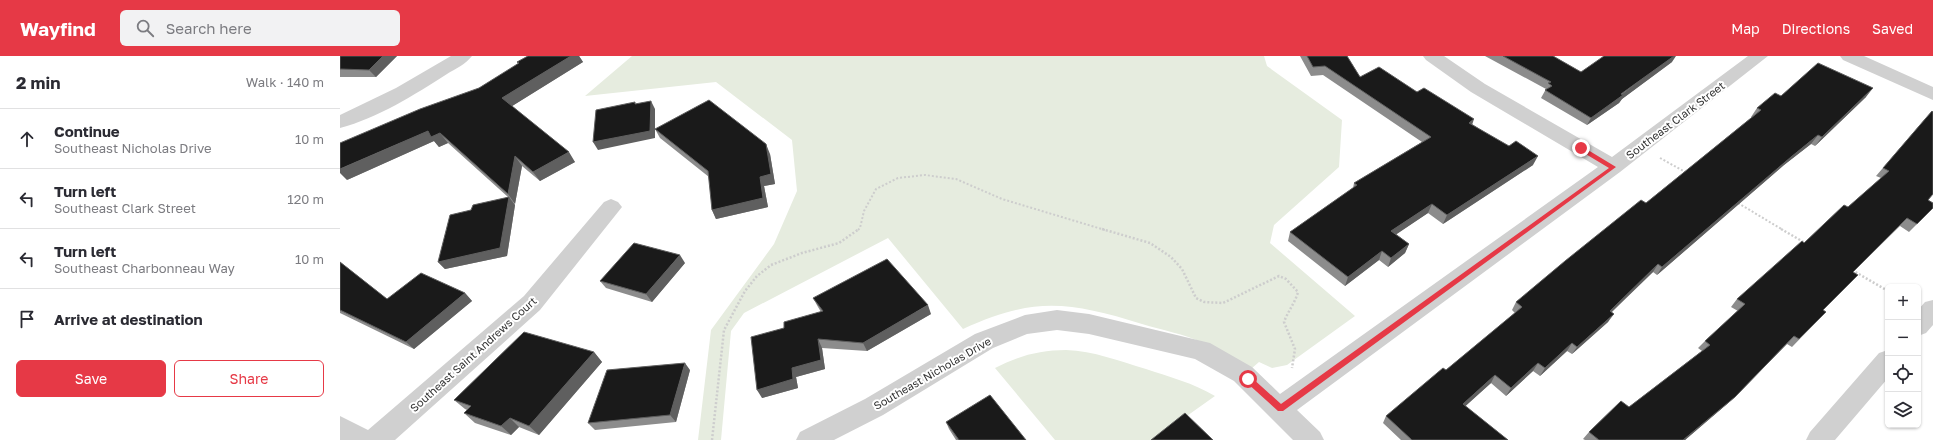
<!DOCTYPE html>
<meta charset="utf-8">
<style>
body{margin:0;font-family:"Golos Text",sans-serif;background:#f2f2f3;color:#2b2b33}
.controls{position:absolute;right:12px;bottom:12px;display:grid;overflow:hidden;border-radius:6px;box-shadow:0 1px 3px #0004}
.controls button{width:36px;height:36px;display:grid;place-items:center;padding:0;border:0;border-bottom:1px solid #e1e1e2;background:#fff;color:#2b2b33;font:20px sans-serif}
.stop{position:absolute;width:12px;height:12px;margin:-9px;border:3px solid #e63946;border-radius:50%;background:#fff}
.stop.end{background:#e63946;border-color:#fff;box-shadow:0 1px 4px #0008}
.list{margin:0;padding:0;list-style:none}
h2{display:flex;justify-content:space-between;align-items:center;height:52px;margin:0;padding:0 16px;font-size:17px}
h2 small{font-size:13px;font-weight:400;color:#7c7c81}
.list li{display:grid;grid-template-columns:26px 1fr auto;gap:12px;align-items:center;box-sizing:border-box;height:60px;padding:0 16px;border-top:1px solid #e1e1e2}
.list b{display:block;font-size:15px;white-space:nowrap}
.list p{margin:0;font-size:13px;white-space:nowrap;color:#7c7c81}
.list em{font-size:13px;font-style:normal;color:#7c7c81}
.actions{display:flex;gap:8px;padding:12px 16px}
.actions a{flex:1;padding:9px 0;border:1px solid #e63946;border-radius:6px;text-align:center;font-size:14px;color:#e63946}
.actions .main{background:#e63946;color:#fff}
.icon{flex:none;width:22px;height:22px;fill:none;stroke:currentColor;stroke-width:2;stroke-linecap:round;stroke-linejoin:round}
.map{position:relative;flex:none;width:1593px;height:384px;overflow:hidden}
header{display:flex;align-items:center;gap:24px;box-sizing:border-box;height:56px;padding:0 20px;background:#e63946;color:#fff}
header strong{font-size:19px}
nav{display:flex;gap:22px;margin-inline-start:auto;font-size:14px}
.search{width:280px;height:36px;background:#f2f2f3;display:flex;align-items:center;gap:10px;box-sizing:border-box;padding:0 14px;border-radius:6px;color:#7c7c81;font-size:15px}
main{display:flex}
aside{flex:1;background:#fff}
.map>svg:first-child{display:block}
</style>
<header>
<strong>Wayfind</strong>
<div class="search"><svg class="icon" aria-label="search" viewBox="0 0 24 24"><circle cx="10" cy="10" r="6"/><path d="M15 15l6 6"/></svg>Search here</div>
<nav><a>Map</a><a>Directions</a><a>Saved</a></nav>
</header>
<main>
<aside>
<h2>2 min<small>Walk · 140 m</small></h2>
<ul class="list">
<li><svg class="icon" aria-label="ahead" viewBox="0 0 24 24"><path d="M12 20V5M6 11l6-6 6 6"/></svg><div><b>Continue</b><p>Southeast Nicholas Drive</p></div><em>10 m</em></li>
<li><svg class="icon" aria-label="left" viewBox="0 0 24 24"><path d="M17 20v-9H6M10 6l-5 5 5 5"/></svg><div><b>Turn left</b><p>Southeast Clark Street</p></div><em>120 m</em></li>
<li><svg class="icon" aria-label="left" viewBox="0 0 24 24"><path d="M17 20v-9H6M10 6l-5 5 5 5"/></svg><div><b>Turn left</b><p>Southeast Charbonneau Way</p></div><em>10 m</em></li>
<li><svg class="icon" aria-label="arrive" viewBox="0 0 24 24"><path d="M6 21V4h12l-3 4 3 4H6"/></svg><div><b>Arrive at destination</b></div></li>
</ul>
<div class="actions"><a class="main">Save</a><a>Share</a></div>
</aside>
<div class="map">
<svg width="1593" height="384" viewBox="0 0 1593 384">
<rect width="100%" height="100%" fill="#fff"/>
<path fill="#e6ecdf" d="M292,0h632l3,10 75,54 -3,47 -65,58 -4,18 85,73 -68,49 -15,3 -13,-6 -8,7c-16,-8 -32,-19 -48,-26 -19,-9 -41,-13 -61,-19 -72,-22 -108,-28 -179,5l-75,-91 -144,75 -13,18 -10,109h-23l13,-110 63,-86 23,-53 -5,-51 -76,-58 -131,14z
M726,294c28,1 53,11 80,19 24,8 47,14 69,27l-62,44h-98l-60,-72c23,-12 45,-18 71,-18z"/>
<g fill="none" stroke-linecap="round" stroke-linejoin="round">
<path stroke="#cdcdcd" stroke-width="2" stroke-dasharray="2 2" stroke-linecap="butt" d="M1320,102l27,15
M1398,147l45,27
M518,174l2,-2 4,-17 12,-22 22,-11 27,-3 31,4 46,20 103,31"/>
<path stroke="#cdcdcd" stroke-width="2.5" stroke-dasharray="2 2" stroke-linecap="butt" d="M762,173l48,14 21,14 11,12 14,29 8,4 19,1 56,-27 7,3 12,13c-3,11 -10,19 -14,30l11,27 -3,19
M1441,173l26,15
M1512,214l36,21
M372,384l12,-110 21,-39 12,-15 14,-11 31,-12 37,-10 20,-14"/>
<path fill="#d0d0d0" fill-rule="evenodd" d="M111,0h21c-6,8 -17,13 -25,18 -33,21 -69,44 -107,54v-13l56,-27z
M1083,0h21l41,28 127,73 136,-101h20l-148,116 -323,238 23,22 4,8h-31l-59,-59 -39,-22 -106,-25 -32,-4 -30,4 -34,14 -110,67 -49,25h-38l4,-8 65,-33 110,-65 50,-19 32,-5 32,4 121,29 42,24 28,27 318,-227 -127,-75 -45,-32z
M1500,0h24l69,31v13l-90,-40z
M271,143l7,3 4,5 -4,5 -78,98 -145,130h-55v-24l28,14 156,-134 80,-94z
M1593,244v25l-7,8 -8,3v-26l7,-8z
M1548,294v28l-53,62h-29l4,-8 69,-79z"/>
</g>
<path fill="#8c8c8c" d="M0,0h57l-21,21h-36z
M188,0h51l4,6 -71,44 63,56 -35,19 -18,-15 -7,38 -2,-2 2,3 -8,51 -62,13 -7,-7 33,-52 37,-13 -60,-54 -9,4 -5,-6 -87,39 132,-92 39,-24 -1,-2z
M960,0h47l13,21 57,15 55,32 61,41 -90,59 -15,-11 -32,21 13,10 -4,9 -17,14 -9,-7 -34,26 -57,-45 2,-9 63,-44 1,-5 68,-41 -99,-67 -12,1z
M1145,0h68l28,16 91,-10 -50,37 -3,4 -32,22 -46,-27 5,-9z
M1441,40l85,1 -51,49 -4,-2 -27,21 -127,110 -4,-3 -41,40 -4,10 -36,32 -5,-3 -27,25 -7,-5 -27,25 -15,-13 -26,23 43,34h-107l-18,-17 3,-7 60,-46 69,-57 -3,-3 4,-8 130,-99 106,-86h-1l6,-9z
M1585,63l3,81 5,8 -24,24 -9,-6 -47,46 -30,38 3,2 -34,35 -5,-3 -60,60 -42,36h-100l-2,-1 6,-7 40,-25 73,-56 -4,-3 7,-7 33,-30 -7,-4 6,-8 67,-56 44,-36 33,-29 -5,-2z
M315,73l115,25 5,30 -11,2 4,21 -52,12 -4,-9 -3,-33 -49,-39z
M0,206l47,37 78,-6 7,8 -58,48 -74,-36z
M345,207l-33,39 -46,-14 -6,-7z
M473,242l118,16 -64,37 -45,-3 3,21 -29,8 2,11 -36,10 22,-70 37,-16 -3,-5z
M254,296l8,10 -63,73 -20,-8 -8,8 -36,-12 -11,-10 3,-3 -2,-1 -11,-9z
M350,314l-14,52 -81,8 -7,-7z
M606,366l80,18h-70l-7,-11z"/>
<path fill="#5f5f5f" d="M43,0h14l-21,21 -7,-7z
M231,0h8l4,6 -74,46 -7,-10z
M1332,0h4l-4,6 -50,37 -3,4 -32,22 4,-7z
M1533,32l-7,9 -51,49 7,-9z
M311,45l4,8v29l-57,12 -5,-8z
M1134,63l-3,9 -2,-5z
M88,75l12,2 8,10 -9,4 -5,-6 -87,39 -7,-7v-4z
M1478,79l-7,9 -27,21 -127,110 5,-8 129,-110z
M426,88l4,10 5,30 -11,2 4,21 -52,12 -4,-9 48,-33z
M229,96l6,10 -35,19 -7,-9z
M175,100l7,10 -7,38 -7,-10z
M1198,100l-5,9 -90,59 4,-9z
M169,141l6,8 -8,51 -62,13 -7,-7z
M1092,148l-4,9 -40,27 3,-9z
M1069,188l-4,9 -17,14 3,-9z
M1042,195l-3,9 -34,26 3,-9z
M340,199l5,8 -33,39 -6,-8z
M1318,208l-5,8 -49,47 6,-8z
M125,237l7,8 -58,48 -8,-7z
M588,249l3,9 -64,37 -4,-8z
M1274,258l-6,8 -36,32 5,-7z
M478,283l4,9 3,21 -29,8 2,11 -36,10 -5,-8 35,-22z
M1232,287l-5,8 -27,25 5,-8z
M254,296l8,10 -63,73 -10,-9z
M345,307l5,7 -14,52 -6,-7z
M1198,307l-5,8 -27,25 5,-8z
M1155,319l-4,8 -32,29 4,-8z
M1395,341l-8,7 -42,36h-2z
M170,362l9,9 -8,8 -10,-9z"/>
<path fill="#1a1a1a" stroke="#5f5f5f" d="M0,0h43l-14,14 -29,-1z
M188,0h43l-69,42 67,54 -36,20 -18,-16 -7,38 -68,-61 -9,4 -3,-6 -88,38v-26l80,-34 59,-21 40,-25 -2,-1z
M967,0h40l13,21 19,-10 38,25 7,-4 50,31 -5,4 40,23 7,-5 22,15 -91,59 -15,-11 -41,27 18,13 -18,14 -9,-7 -34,26 -58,-45 67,-47 -3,-2 77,-46 -106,-71 -12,1z
M1163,0h50l28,16 23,-16h70l-53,38 2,1 -32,23 -46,-28 7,-4 -4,-3 3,-1z
M1478,7l55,25 -51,49 -4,-2 -27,22 -129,110 -4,-3 -48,47 4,3 -37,33 -5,-4 -27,25 -7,-5 -27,25 -16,-13 -32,29 45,36h-96l-26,-24 57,-48 3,2 76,-63 -6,-5 49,-41 76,-61 5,3 115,-93 -4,-2 18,-15 6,3z
M369,44l57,44 5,30 -11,3 3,21 -51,12 -4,-39 -53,-42z
M311,45l-1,30 -57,11 3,-32 39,-8v2z
M1592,55l1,1v82l-5,6 5,3v5l-16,16 -10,-6 -54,54 5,3 -35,35 3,2 -27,27 -5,-3 -59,61 -52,43h-84l-10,-8 32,-31 8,6 81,-62 -5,-4 40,-37 -8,-5 65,-58 2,2 40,-38 4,2 41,-36 -6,-3z
M169,141l-9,51 -62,14 12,-47 21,-5 2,-5z
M294,187l46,12 -34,39 -46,-13z
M547,203l41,46 -65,38 -45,-4 3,21 -29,8 1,11 -36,11 -6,-53 33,-9v-6l39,-11 -10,-13z
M0,206l47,37 34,-26 44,20 -59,49 -66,-32z
M184,276l70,20 -65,74 -19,-8 -9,8 -37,-13 7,-7 -17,-6z
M345,307l-15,52 -82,8 19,-53z
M650,339l36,45h-67l-13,-18z
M845,357l28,27h-62z"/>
<path fill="#e63946" d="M1239,91h4l33,20 -333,244h-5l-32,-29v-5h5l30,27 328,-236 -30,-18z"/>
<g text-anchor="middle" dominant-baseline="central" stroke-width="4" stroke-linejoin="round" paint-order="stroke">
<g font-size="11" fill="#333" stroke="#fff">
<text transform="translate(1335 64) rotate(-37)">Southeast Clark Street</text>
<text transform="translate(133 298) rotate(-42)">Southeast Saint Andrews Court</text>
<text transform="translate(592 317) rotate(-30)">Southeast Nicholas Drive</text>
</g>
</g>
</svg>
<div class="controls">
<button>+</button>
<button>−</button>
<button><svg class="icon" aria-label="locate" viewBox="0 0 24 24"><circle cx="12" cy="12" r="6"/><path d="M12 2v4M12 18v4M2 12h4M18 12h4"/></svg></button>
<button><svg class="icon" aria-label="layers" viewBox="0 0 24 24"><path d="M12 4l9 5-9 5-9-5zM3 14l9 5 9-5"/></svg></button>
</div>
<div class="stop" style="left:908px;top:323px"></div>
<div class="stop end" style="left:1241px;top:92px"></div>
</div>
</main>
